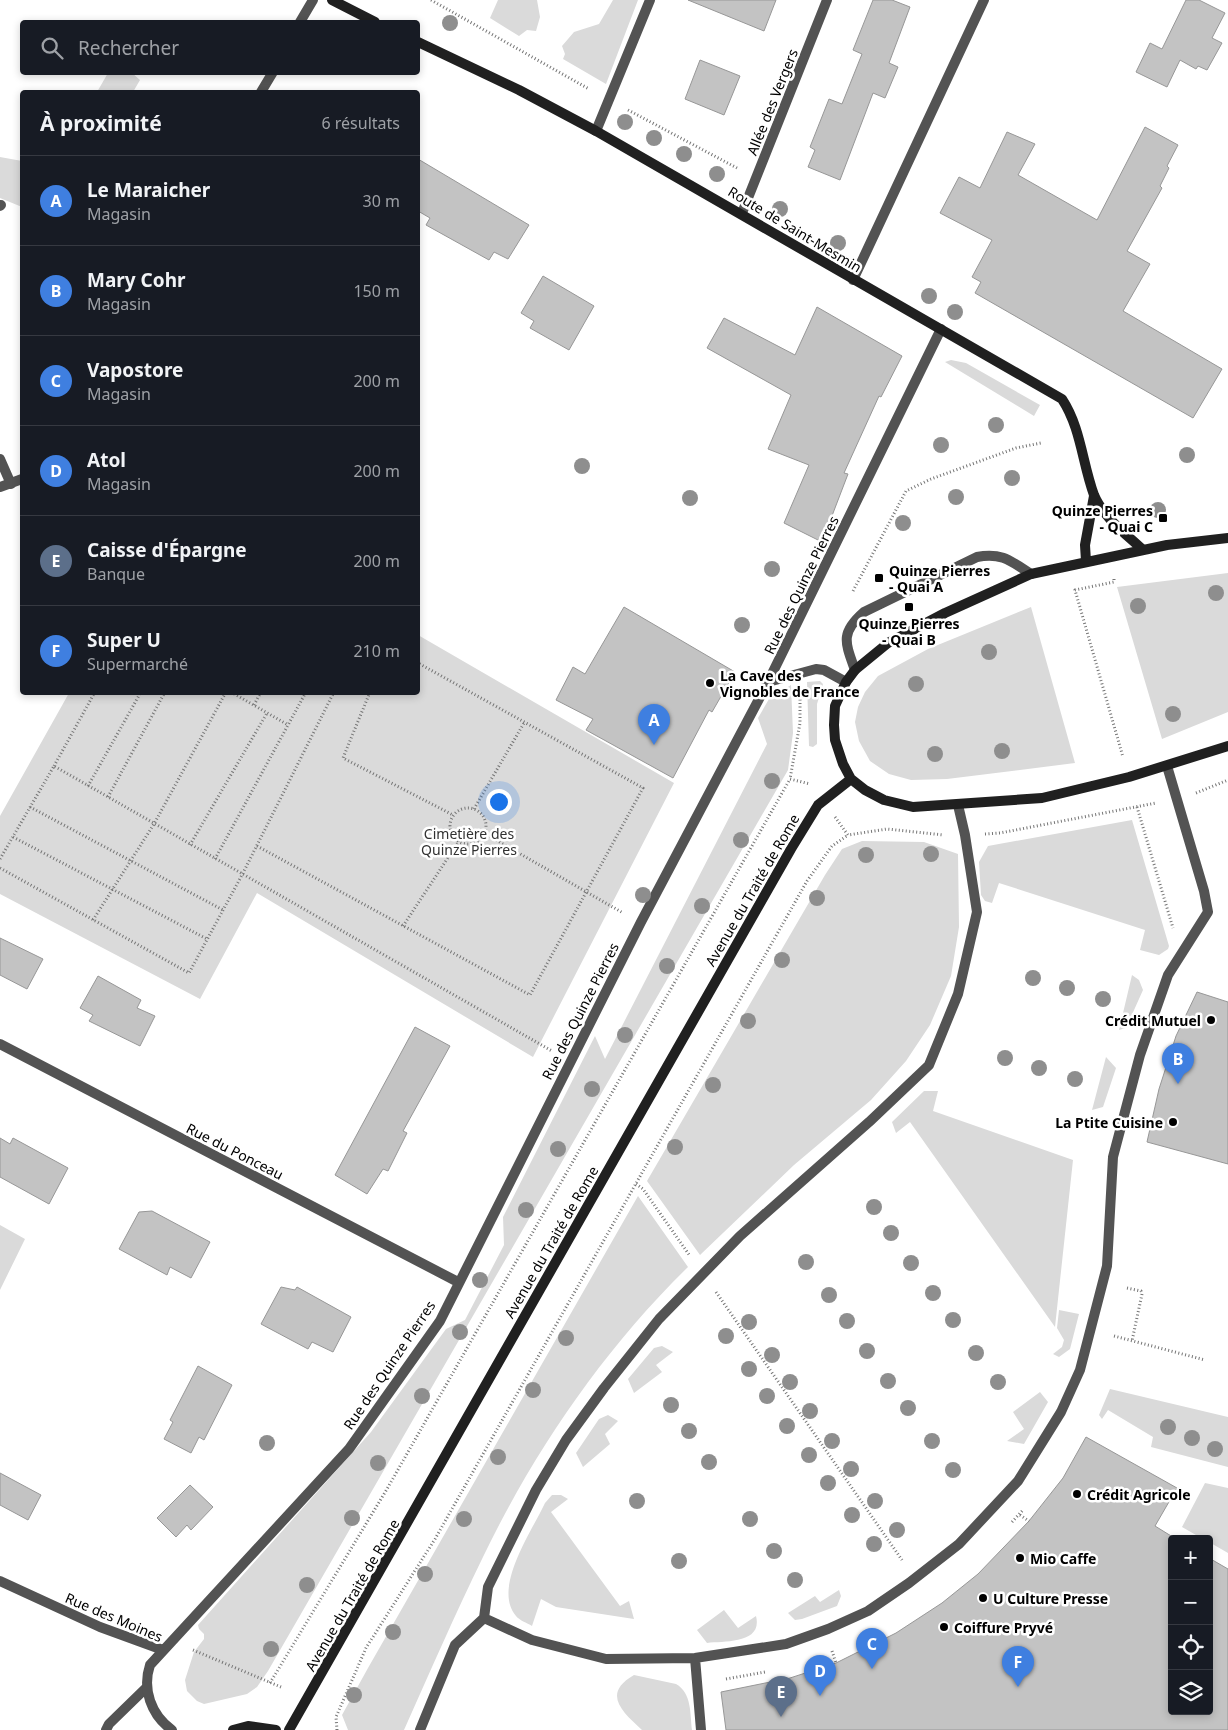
<!DOCTYPE html>
<html lang="fr">
<meta charset="utf-8">
<style>
body{margin:0;font-family:"Noto Sans",sans-serif;background:#20242c;color:#f1f3f6}
.controls{position:absolute;right:15px;bottom:15px;display:grid;overflow:hidden;border-radius:5px;box-shadow:0 2px 8px #0003}
.controls button{width:45px;height:45px;display:grid;place-items:center;padding:0;border:0;border-bottom:1px solid #363941;background:#171b24;color:#f1f3f6;font:25px sans-serif}
.you{position:absolute;left:498px;top:801px;width:18px;height:18px;margin:-12px;border:4px solid #fff;border-radius:50%;background:#1a73e8;box-shadow:0 0 0 8px #1a73e833}
.badge{display:grid;place-items:center;width:32px;height:32px;border-radius:50%;background:#858687;color:#fff;font-size:16px;font-weight:700}
.pin{position:absolute;translate:-50% -41px;filter:drop-shadow(0 1px 2px #0008)}
.pin::after{content:'';position:absolute;top:26px;width:18px;height:15px;background:inherit;clip-path:polygon(0 0,100% 0,50% 100%)}
.list{margin:0;padding:0;list-style:none}
h2{display:flex;justify-content:space-between;align-items:center;height:65px;margin:0;padding:0 20px;font-size:21px}
h2 small{font-size:16px;font-weight:400;color:#9ea1a6}
.list li{display:grid;grid-template-columns:32px 1fr auto;gap:15px;align-items:center;box-sizing:border-box;height:90px;padding:0 20px;border-top:1px solid #363941}
.list b{display:block;font-size:19px;white-space:nowrap}
.list p{margin:0;font-size:16px;white-space:nowrap;color:#9ea1a6}
.list em{font-size:16px;font-style:normal;color:#9ea1a6}
.icon{flex:none;width:28px;height:28px;fill:none;stroke:currentColor;stroke-width:2;stroke-linecap:round;stroke-linejoin:round}
.map{position:relative;flex:none;width:1228px;height:1730px;overflow:hidden}
.search{position:absolute;background:#171b24;box-shadow:0 2px 8px #0003;left:20px;top:20px;width:400px;height:55px;display:flex;align-items:center;gap:12px;box-sizing:border-box;padding:0 18px;border-radius:5px;color:#9ea1a6;font-size:19px}
.panel{position:absolute;background:#171b24;box-shadow:0 2px 8px #0003;left:20px;top:90px;width:400px;height:605px;border-radius:5px}
.map>svg:first-child{display:block}
</style>
<div class="map">
<svg width="1228" height="1730" viewBox="0 0 1228 1730">
<rect width="100%" height="100%" fill="#fff"/>
<path fill="#dadada" d="M498,0h39l3,17 -4,14 -9,-1 -8,6 -29,-18z
M613,0h25l-32,84 -43,-25 2,-5 -3,-8 12,-14 25,-8z
M108,73h24l8,7 -7,12h-36z
M0,157l22,4v46l-22,-9z
M951,360l15,3 74,42 -6,11 -89,-54z
M1228,573v139l-66,27 -45,-152z
M1031,607l44,156 -128,16 -36,1 -22,-6 -19,-13 -11,-20 -4,-19 3,-15 7,-15 13,-16 50,-27z
M418,635l256,148 -141,274 -276,-164 -57,106 -200,-105v-78l69,-123 349,-1z
M820,681l3,3 -6,20v40l-4,3 -4,-1 -2,-64z
M791,685l2,48 -5,37 -520,901 -11,16 -10,7 -43,10 -7,-3 -10,-10 -2,-11 9,-28 10,-13v-5l-5,-5 -1,-4 173,-193 75,-103 19,-9 39,-75 -1,-28 92,-181 10,23 162,-315 -9,-26 11,-19z
M1132,820l37,126 -1,3 -9,6 -19,-5 5,-20 -146,-47 -7,20 -7,-2 -4,-6 -2,-33 9,-16z
M862,841l62,1 34,12 1,73 -8,49 -21,49 -24,36 -35,39 -77,65 -94,90 -53,-74 178,-306 17,-26z
M1132,975l7,5 4,10 -17,38 -7,2z
M1106,1057l10,11 -13,39 -11,3z
M924,1091h14l-5,20 140,49 -18,167 -145,-205 -14,11 -4,-11z
M638,1196l50,71c-84,82 -154,184 -205,290 -28,57 -53,115 -79,173h-56l-6,-15 26,-47z
M0,1225l25,14 -25,51z
M1059,1310l20,4 -9,35 -11,8 -6,-3 9,-7 2,-7 -7,-12z
M662,1346l11,6 -17,13 6,7 -28,21 -6,-14 26,-31z
M1110,1389l118,28v50l-77,-20 2,-10 -45,-27 -6,9 -3,-4z
M1040,1392l8,10 -24,42 -17,-3 17,-12 -11,-17z
M608,1415l10,6 -13,13 5,10 -27,23 -7,-14 23,-34z
M1205,1483l23,5v65l-19,-11v-3h-6l-21,-12z
M552,1495h9l7,4 -17,13 69,94 9,-5 5,18 -78,-12 -15,-8 -9,27c-5,-3 -13,-6 -16,-10 -24,-28 16,-85 29,-113z
M839,1590l2,6 -4,10 -35,13 -7,1 -7,-7 27,-17 5,6z
M724,1610l14,18 18,-12c7,28 -31,25 -49,27l-10,-13z
M634,1675l42,9c16,9 14,30 16,46h-50c-19,-18 -41,-36 -8,-55z"/>
<path fill="#c3c3c3" stroke="#979797" d="M688,0h88l-12,31z
M873,0h19l18,7 -21,56 9,4 -13,31 -12,-5 -33,87 -32,-13 7,-17 -5,-3 19,-48 13,5 20,-50 -9,-4z
M1186,0h13l26,13 -13,25 10,5 -15,27 -9,-4 -2,3 -16,-9 -13,27 -31,-15 14,-29 12,6z
M700,60l40,16 -16,39 -39,-16z
M1145,127l33,18 -11,21 2,2 -9,18 2,2 -35,63 23,13 -27,47 99,58 -29,49 -218,-125 6,-11 -9,-5 20,-37 -52,-27 19,-36 21,11 27,-56 28,12 -17,31 79,45z
M418,159l111,66 -21,34 -14,-7 -5,8 -63,-35 4,-7 -12,-7z
M543,276l51,30 -25,44 -39,-22 4,-7 -13,-8z
M817,307l85,49 -21,41 -2,-1 -35,77 4,1 -26,68 -38,-19 25,-58 -41,-16 23,-54 -84,-47 17,-30 71,37z
M624,607l111,65 -23,40 -3,-2 -36,68 -87,-48 7,-11 -37,-19 17,-33 12,7z
M0,938l43,21 -16,30 -27,-14z
M98,976l43,24 -4,8 18,8 -15,30 -51,-25 4,-6 -13,-7z
M1197,992l31,10v162l-81,-22 12,-53 17,-53z
M415,1027l35,19 -47,85 4,2 -19,38 -5,-2 -16,25 -32,-19z
M0,1138l10,6 3,-6 55,30 -19,36 -49,-27z
M152,1211l58,31 -19,36 -21,-11 -3,8 -48,-26 20,-37z
M281,1287l14,3 2,-3 54,30 -18,35 -21,-10 -4,7 -47,-25z
M198,1366l34,19 -28,55 -5,-3 -8,16 -27,-14 9,-17 -3,-2z
M1086,1437l91,51 -22,38 21,13h-4v172h37v-153l19,11v161h-502l-5,-38 69,-14 46,-15 60,-30 46,-30 36,-29 51,-53 34,-43z
M0,1473l41,22 -13,25 -28,-15z
M190,1485l23,22 -22,23 -4,-5 -11,12 -19,-19z"/>
<g fill="none" stroke-linecap="round" stroke-linejoin="round">
<path stroke="#757575" stroke-width="3" stroke-dasharray="1 2.5" stroke-linecap="butt" d="M431,0l158,89
M628,110l109,58
M1114,579v3l-39,8 48,167
M853,591l53,-100 25,-12 85,-31 25,-5
M231,692l57,33
M370,692l-27,66 110,57
M800,696v27l-10,56 20,5
M254,705l7,-13
M54,766l41,-74
M88,786l53,-94
M1196,793l32,-13
M108,797l57,-105
M30,807l193,103
M1137,807l36,121
M450 826a18 18 0 1 1 36 0a18 18 0 1 1-36 0Z
M474,809l50,-86
M835,817l13,18 39,-6 57,6
M484,833l139,80
M985,834l15,-1 156,-30
M13,837l194,102
M190,845l77,-132
M257,846l273,149 113,-207 -225,-125
M0,859l54,-93 498,285
M215,859l91,-167
M0,868l189,105 53,-98 92,-183
M93,920l61,-96 72,-132
M403,926l56,-85
M636,1184l7,5 47,67
M1127,1288l14,3 1,3 -10,47
M716,1292l186,268
M1114,1336l91,24
M1020,1515l9,6
M1012,1522l11,-12
M193,1650l88,37
M832,1651l4,12
M726,1679l39,-7
M270,1683l117,-194 403,-710
M337,1730l-1,-13 30,-69 69,-109 372,-658 25,-35 16,-11"/>
<path stroke="#535353" stroke-width="10" d="M596,131l54,-131
M0,206l1,-1
M853,280l131,-280
M0,459l11,25
M855,670c-10,-28 -15,-37 9,-58l113,-55c24,-5 34,4 54,17
M484,1618l4,-31 48,-97 30,-50 38,-52 55,-69 81,-83 129,-114 60,-57 29,-71 19,-82 -12,-77 -7,-30
M695,1658l6,72
M106,1730l3,-6 38,-37
M420,1730l35,-85 29,-27 48,22 74,19 89,-1 91,-14 42,-15 40,-18 41,-28 50,-39 59,-63 43,-69 19,-42 27,-104 6,-109 27,-102 28,-80 40,-63 -4,-21 -37,-125"/>
<path stroke="#535353" stroke-width="10" d="M300,22l13,-22
M261,92l12,-20
M742,213l85,-213
M0,487l22,-8
M768,682l48,-13 8,1 22,12
M0,1044l458,238
M0,1581l100,46 63,23
M172,1730c-21,-15 -30,-41 -22,-65l199,-216 91,-128 201,-399 127,-240 173,-353"/>
<path stroke="#202020" stroke-width="10" d="M332,0l43,22
M418,42l101,48 77,41 466,268c19,29 20,63 32,96 9,22 32,39 49,55
M1228,538l-61,7 -136,29 -86,39 -57,30 -33,27 -9,12 -11,24 -1,19 1,15 8,24 8,15 14,11 19,10 29,7 129,-9 87,-21 99,-31
M1086,561l-1,-16 9,-49
M233,1730l15,-4 28,4
M289,1730l502,-881 27,-44 33,-26"/>
</g>
<g fill="#8e8e8e">
<circle cx="450" cy="23" r="8"/>
<circle cx="625" cy="122" r="8"/>
<circle cx="654" cy="138" r="8"/>
<circle cx="684" cy="154" r="8"/>
<circle cx="717" cy="174" r="8"/>
<circle cx="780" cy="209" r="8"/>
<circle cx="838" cy="243" r="8"/>
<circle cx="929" cy="296" r="8"/>
<circle cx="955" cy="312" r="8"/>
<circle cx="996" cy="425" r="8"/>
<circle cx="941" cy="445" r="8"/>
<circle cx="1187" cy="455" r="8"/>
<circle cx="582" cy="466" r="8"/>
<circle cx="1012" cy="478" r="8"/>
<circle cx="956" cy="497" r="8"/>
<circle cx="690" cy="498" r="8"/>
<circle cx="1158" cy="510" r="8"/>
<circle cx="903" cy="523" r="8"/>
<circle cx="772" cy="569" r="8"/>
<circle cx="1216" cy="593" r="8"/>
<circle cx="1138" cy="606" r="8"/>
<circle cx="742" cy="625" r="8"/>
<circle cx="989" cy="652" r="8"/>
<circle cx="916" cy="684" r="8"/>
<circle cx="1173" cy="714" r="8"/>
<circle cx="1002" cy="751" r="8"/>
<circle cx="935" cy="754" r="8"/>
<circle cx="772" cy="781" r="8"/>
<circle cx="741" cy="840" r="8"/>
<circle cx="931" cy="854" r="8"/>
<circle cx="866" cy="855" r="8"/>
<circle cx="643" cy="895" r="8"/>
<circle cx="817" cy="898" r="8"/>
<circle cx="702" cy="906" r="8"/>
<circle cx="782" cy="960" r="8"/>
<circle cx="667" cy="966" r="8"/>
<circle cx="1033" cy="978" r="8"/>
<circle cx="1067" cy="988" r="8"/>
<circle cx="1103" cy="999" r="8"/>
<circle cx="748" cy="1021" r="8"/>
<circle cx="625" cy="1035" r="8"/>
<circle cx="1005" cy="1058" r="8"/>
<circle cx="1039" cy="1068" r="8"/>
<circle cx="1075" cy="1079" r="8"/>
<circle cx="713" cy="1085" r="8"/>
<circle cx="592" cy="1089" r="8"/>
<circle cx="675" cy="1147" r="8"/>
<circle cx="558" cy="1149" r="8"/>
<circle cx="874" cy="1207" r="8"/>
<circle cx="526" cy="1210" r="8"/>
<circle cx="891" cy="1233" r="8"/>
<circle cx="806" cy="1262" r="8"/>
<circle cx="911" cy="1263" r="8"/>
<circle cx="480" cy="1280" r="8"/>
<circle cx="933" cy="1293" r="8"/>
<circle cx="829" cy="1295" r="8"/>
<circle cx="953" cy="1320" r="8"/>
<circle cx="847" cy="1321" r="8"/>
<circle cx="749" cy="1322" r="8"/>
<circle cx="460" cy="1332" r="8"/>
<circle cx="726" cy="1336" r="8"/>
<circle cx="566" cy="1338" r="8"/>
<circle cx="867" cy="1351" r="8"/>
<circle cx="976" cy="1353" r="8"/>
<circle cx="772" cy="1355" r="8"/>
<circle cx="749" cy="1369" r="8"/>
<circle cx="888" cy="1381" r="8"/>
<circle cx="790" cy="1382" r="8"/>
<circle cx="998" cy="1382" r="8"/>
<circle cx="533" cy="1390" r="8"/>
<circle cx="422" cy="1396" r="8"/>
<circle cx="767" cy="1396" r="8"/>
<circle cx="671" cy="1405" r="8"/>
<circle cx="908" cy="1408" r="8"/>
<circle cx="810" cy="1411" r="8"/>
<circle cx="787" cy="1426" r="8"/>
<circle cx="1168" cy="1427" r="8"/>
<circle cx="689" cy="1431" r="8"/>
<circle cx="1192" cy="1438" r="8"/>
<circle cx="832" cy="1441" r="8"/>
<circle cx="932" cy="1441" r="8"/>
<circle cx="267" cy="1443" r="8"/>
<circle cx="1215" cy="1449" r="8"/>
<circle cx="809" cy="1455" r="8"/>
<circle cx="498" cy="1457" r="8"/>
<circle cx="709" cy="1462" r="8"/>
<circle cx="378" cy="1463" r="8"/>
<circle cx="851" cy="1469" r="8"/>
<circle cx="953" cy="1470" r="8"/>
<circle cx="828" cy="1483" r="8"/>
<circle cx="637" cy="1501" r="8"/>
<circle cx="875" cy="1501" r="8"/>
<circle cx="852" cy="1515" r="8"/>
<circle cx="352" cy="1518" r="8"/>
<circle cx="464" cy="1519" r="8"/>
<circle cx="750" cy="1519" r="8"/>
<circle cx="897" cy="1530" r="8"/>
<circle cx="874" cy="1544" r="8"/>
<circle cx="774" cy="1551" r="8"/>
<circle cx="679" cy="1561" r="8"/>
<circle cx="425" cy="1574" r="8"/>
<circle cx="795" cy="1580" r="8"/>
<circle cx="307" cy="1585" r="8"/>
<circle cx="393" cy="1632" r="8"/>
<circle cx="271" cy="1649" r="8"/>
<circle cx="354" cy="1695" r="8"/>
</g>
<g fill="#000" stroke="#fff" stroke-width="2">
<rect x="1158" y="513" width="10" height="10" rx="2.5"/>
<rect x="874" y="573" width="10" height="10" rx="2.5"/>
<rect x="904" y="602" width="10" height="10" rx="2.5"/>
<circle cx="710" cy="683" r="5"/>
<circle cx="1211" cy="1020" r="5"/>
<circle cx="1173" cy="1122" r="5"/>
<circle cx="1077" cy="1494" r="5"/>
<circle cx="1020" cy="1558" r="5"/>
<circle cx="983" cy="1598" r="5"/>
<circle cx="944" cy="1627" r="5"/>
</g>
<g text-anchor="middle" dominant-baseline="central" stroke-width="5" stroke-linejoin="round" paint-order="stroke">
<g font-size="14" fill="#000" stroke="#fff">
<text transform="translate(772 102) rotate(-68)">Allée des Vergers</text>
<text transform="translate(795 229) rotate(31)">Route de Saint-Mesmin</text>
<text transform="translate(801 585) rotate(-64)">Rue des Quinze Pierres</text>
<text transform="translate(752 890) rotate(-60)">Avenue du Traité de Rome</text>
<text transform="translate(580 1011) rotate(-63)">Rue des Quinze Pierres</text>
<text transform="translate(235 1151) rotate(27)">Rue du Ponceau</text>
<text transform="translate(551 1242) rotate(-60)">Avenue du Traité de Rome</text>
<text transform="translate(389 1365) rotate(-56)">Rue des Quinze Pierres</text>
<text transform="translate(352 1595) rotate(-60)">Avenue du Traité de Rome</text>
<text transform="translate(114 1617) rotate(23)">Rue des Moines</text>
</g>
<g font-size="14" font-weight="bold" fill="#000" stroke="#fff" text-anchor="start">
<text x="1153" y="510" text-anchor="end">Quinze Pierres<tspan x="1153" dy="16">- Quai C</tspan></text>
<text x="889" y="570">Quinze Pierres<tspan x="889" dy="16">- Quai A</tspan></text>
<text x="909" y="623" text-anchor="middle">Quinze Pierres<tspan x="909" dy="16">- Quai B</tspan></text>
<text x="720" y="675">La Cave des<tspan x="720" dy="16">Vignobles de France</tspan></text>
<text x="1201" y="1020" text-anchor="end">Crédit Mutuel</text>
<text x="1163" y="1122" text-anchor="end">La Ptite Cuisine</text>
<text x="1087" y="1494">Crédit Agricole</text>
<text x="1030" y="1558">Mio Caffe</text>
<text x="993" y="1598">U Culture Presse</text>
<text x="954" y="1627">Coiffure Pryvé</text>
</g>
<g font-size="14" fill="#313131" stroke="#fff">
<text x="469" y="833">Cimetière des<tspan x="469" dy="16">Quinze Pierres</tspan></text>
</g>
</g>
</svg>
<div class="controls">
<button>+</button>
<button>−</button>
<button><svg class="icon" aria-label="locate" viewBox="0 0 24 24"><circle cx="12" cy="12" r="6"/><path d="M12 2v4M12 18v4M2 12h4M18 12h4"/></svg></button>
<button><svg class="icon" aria-label="layers" viewBox="0 0 24 24"><path d="M12 4l9 5-9 5-9-5zM3 14l9 5 9-5"/></svg></button>
</div>
<div class="you"></div>
<div class="pin badge" style="left:654px;top:745px;background:#3f7fe0">A</div>
<div class="pin badge" style="left:1178px;top:1084px;background:#3f7fe0">B</div>
<div class="pin badge" style="left:872px;top:1669px;background:#3f7fe0">C</div>
<div class="pin badge" style="left:820px;top:1696px;background:#3f7fe0">D</div>
<div class="pin badge" style="left:781px;top:1717px;background:#5c6f8a">E</div>
<div class="pin badge" style="left:1018px;top:1687px;background:#3f7fe0">F</div>
<div class="search"><svg class="icon" aria-label="search" viewBox="0 0 24 24"><circle cx="10" cy="10" r="6"/><path d="M15 15l6 6"/></svg>Rechercher</div>
<section class="panel">
<h2>À proximité<small>6 résultats</small></h2>
<ul class="list">
<li><span class="badge" style="background:#3f7fe0">A</span><div><b>Le Maraicher</b><p>Magasin</p></div><em>30 m</em></li>
<li><span class="badge" style="background:#3f7fe0">B</span><div><b>Mary Cohr</b><p>Magasin</p></div><em>150 m</em></li>
<li><span class="badge" style="background:#3f7fe0">C</span><div><b>Vapostore</b><p>Magasin</p></div><em>200 m</em></li>
<li><span class="badge" style="background:#3f7fe0">D</span><div><b>Atol</b><p>Magasin</p></div><em>200 m</em></li>
<li><span class="badge" style="background:#5c6f8a">E</span><div><b>Caisse d'Épargne</b><p>Banque</p></div><em>200 m</em></li>
<li><span class="badge" style="background:#3f7fe0">F</span><div><b>Super U</b><p>Supermarché</p></div><em>210 m</em></li>
</ul>
</section>
</div>
